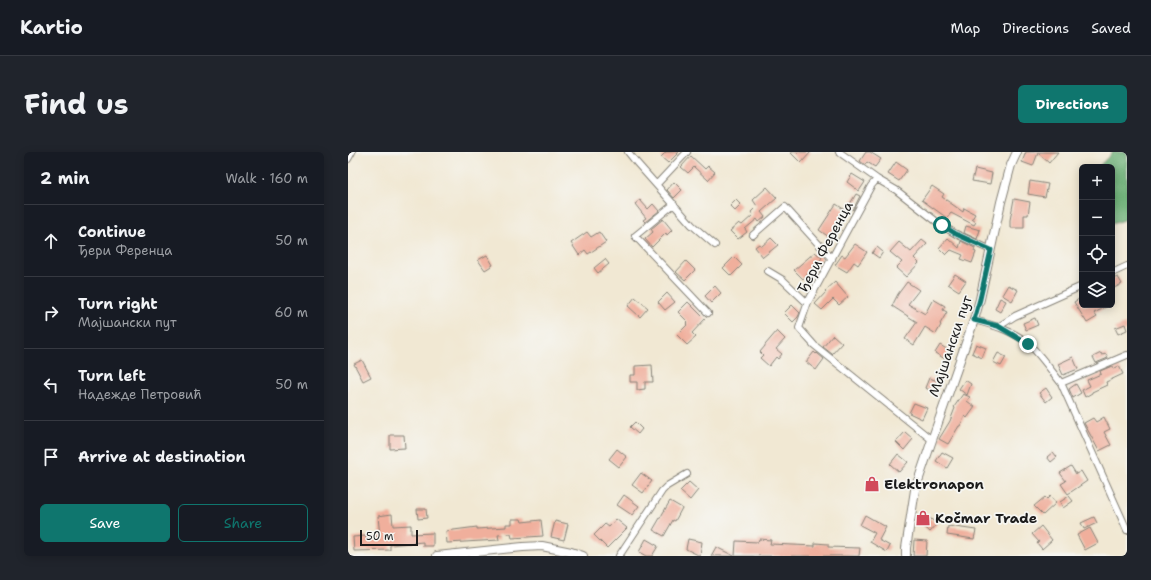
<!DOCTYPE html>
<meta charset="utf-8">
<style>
body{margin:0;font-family:"Shantell Sans",sans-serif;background:#20242c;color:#f1f3f6}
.controls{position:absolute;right:12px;top:12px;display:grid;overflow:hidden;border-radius:6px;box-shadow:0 2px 10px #0003}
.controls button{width:36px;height:36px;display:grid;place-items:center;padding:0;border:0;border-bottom:1px solid #363941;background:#171b24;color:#f1f3f6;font:20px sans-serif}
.scale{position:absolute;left:12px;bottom:10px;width:58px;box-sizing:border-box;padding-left:4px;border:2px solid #1c1c1c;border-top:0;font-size:11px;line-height:14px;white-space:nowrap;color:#1c1c1c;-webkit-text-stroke:3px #f6f6f2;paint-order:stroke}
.stop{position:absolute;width:12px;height:12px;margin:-9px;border:3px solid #0f766e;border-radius:50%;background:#fff}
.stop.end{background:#0f766e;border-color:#fff;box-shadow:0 1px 4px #0008}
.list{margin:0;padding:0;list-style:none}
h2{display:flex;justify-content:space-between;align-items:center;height:52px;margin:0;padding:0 16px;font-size:17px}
h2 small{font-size:13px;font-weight:400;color:#9ea1a6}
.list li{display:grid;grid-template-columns:26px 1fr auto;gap:12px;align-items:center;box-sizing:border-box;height:72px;padding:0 16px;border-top:1px solid #363941}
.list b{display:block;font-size:15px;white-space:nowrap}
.list p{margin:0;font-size:13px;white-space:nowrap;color:#9ea1a6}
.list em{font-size:13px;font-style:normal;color:#9ea1a6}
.actions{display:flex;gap:8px;padding:12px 16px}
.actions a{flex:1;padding:9px 0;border:1px solid #0f766e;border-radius:6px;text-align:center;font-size:14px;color:#0f766e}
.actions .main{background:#0f766e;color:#fff}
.icon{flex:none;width:22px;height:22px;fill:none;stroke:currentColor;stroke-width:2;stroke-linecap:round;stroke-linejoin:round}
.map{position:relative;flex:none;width:779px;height:404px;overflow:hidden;border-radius:6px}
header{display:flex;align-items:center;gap:24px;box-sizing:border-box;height:56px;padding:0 20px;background:#171b24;border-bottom:1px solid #363941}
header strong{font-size:19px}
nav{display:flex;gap:22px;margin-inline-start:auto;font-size:14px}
.intro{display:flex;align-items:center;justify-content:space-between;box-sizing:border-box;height:96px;padding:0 24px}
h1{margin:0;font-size:28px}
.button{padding:10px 18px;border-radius:6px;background:#0f766e;color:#fff;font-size:14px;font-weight:700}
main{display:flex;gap:24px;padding:0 24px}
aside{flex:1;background:#171b24;border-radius:6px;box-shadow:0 2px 10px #0003}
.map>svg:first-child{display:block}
</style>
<header>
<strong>Kartio</strong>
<nav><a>Map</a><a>Directions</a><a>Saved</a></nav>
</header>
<div class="intro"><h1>Find us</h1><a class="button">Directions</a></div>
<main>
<aside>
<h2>2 min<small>Walk · 160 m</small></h2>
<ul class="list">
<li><svg class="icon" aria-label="ahead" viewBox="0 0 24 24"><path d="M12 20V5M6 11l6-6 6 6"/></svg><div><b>Continue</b><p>Ђери Ференца</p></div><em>50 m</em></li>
<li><svg class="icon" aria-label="right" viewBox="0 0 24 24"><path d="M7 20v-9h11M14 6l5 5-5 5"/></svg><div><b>Turn right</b><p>Мајшански пут</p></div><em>60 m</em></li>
<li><svg class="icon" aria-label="left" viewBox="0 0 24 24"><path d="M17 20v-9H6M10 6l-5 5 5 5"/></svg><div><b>Turn left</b><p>Надежде Петровић</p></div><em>50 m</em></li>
<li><svg class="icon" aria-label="arrive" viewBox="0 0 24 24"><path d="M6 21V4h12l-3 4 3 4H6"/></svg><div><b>Arrive at destination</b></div></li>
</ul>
<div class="actions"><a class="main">Save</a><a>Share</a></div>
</aside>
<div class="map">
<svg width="779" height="404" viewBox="0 0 779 404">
<rect width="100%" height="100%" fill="#f6f6f2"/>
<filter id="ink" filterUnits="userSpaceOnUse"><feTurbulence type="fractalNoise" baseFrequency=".025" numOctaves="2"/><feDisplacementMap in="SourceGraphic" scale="8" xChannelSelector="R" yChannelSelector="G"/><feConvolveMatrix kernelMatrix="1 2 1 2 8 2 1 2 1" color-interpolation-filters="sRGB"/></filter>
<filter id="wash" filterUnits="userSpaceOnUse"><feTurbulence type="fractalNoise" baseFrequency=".012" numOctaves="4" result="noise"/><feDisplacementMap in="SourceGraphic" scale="16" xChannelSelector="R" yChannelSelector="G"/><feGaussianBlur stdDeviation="0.9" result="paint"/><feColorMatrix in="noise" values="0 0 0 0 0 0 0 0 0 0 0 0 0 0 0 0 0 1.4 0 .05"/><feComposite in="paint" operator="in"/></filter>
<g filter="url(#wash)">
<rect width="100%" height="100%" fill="#f1e8d3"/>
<path fill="#68ad72" stroke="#426447" d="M765,0h14v67l-15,5v-57h-14z"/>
<g id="blocks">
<path fill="#f0af9c" d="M318,0h13l-11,11 -7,-6z
M442,0h21l-10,11z
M518,0h4l11,7 -6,8 -8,-5 -2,3 -5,-4z
M678,0h32l-9,11 -11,-10 -5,13 -11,-4z
M343,4l14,13 3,-3 7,6 -7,8 -14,-13 -6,6 -7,-6z
M548,10l11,8 -8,11 -11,-7z
M627,17l17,4 -2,11 -18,-3z
M504,22l13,8 -6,9 -12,-9z
M682,29l18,3 -3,13 -17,-3z
M326,30l8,8 -8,8 -7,-8z
M584,34l12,8 -2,3 21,15 1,-4 11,6 -3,5 4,3 -2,3 -23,-12 -4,5 -25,-18z
M419,35l10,11 -16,14 4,5 -6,5 -2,-3 -12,10 2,3 -9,7 -8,-8 9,-8 3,2 11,-10 -2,-3 6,-6 -4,-6z
M508,42l4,2 -7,14 -5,-3z
M666,47l16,3 -2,13h-4v13h-14v-8z
M292,48l8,9 5,-5 6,7 -14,11 -2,-2 3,-2 -11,-14z
M388,48l5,5 -6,6 -5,-5z
M488,52l12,8 -19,25 -10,-7z
M315,67l9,11 -5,5 -1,-2 -14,14 -7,-8 8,-7 -2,-3z
M618,74l14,4 -3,9 -13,-6z
M239,80l4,5 8,-5 7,10 -18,12 -3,-4 -6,5 -8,-12z
M423,86l7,7 -15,12 -8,-10 4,-3 3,2z
M600,86l11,10 2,-7 14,7 -1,3 2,1 -4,11 -11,-4 2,-4 -12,-5 -5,5 -7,-7z
M574,88l5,4 -13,14 5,5 -13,14 -10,-9 6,-6 -12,-10 9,-10 12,10z
M507,92l12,8 -9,13 -4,-3 -7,10 -12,-7 7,-10 3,2z
M529,95l6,5 -4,6 -7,-5z
M467,100l7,6 -19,21 -9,-9z
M139,103l6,10 -8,5 -7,-10z
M386,105l8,8 -11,11 -8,-8z
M257,107l4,5 -11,9 -4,-5z
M338,109l9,9 -10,10 -9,-8z
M607,122l11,7 -7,10 -11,-7z
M770,125l4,7 -10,5v-10z
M487,130l13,15 -9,8 -6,-6 -11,11 -7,-6 11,-12 -1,-1z
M559,130l12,8 -11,14 17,10 8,-15 12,7 -2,4 4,2 -7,12 1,1 -5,9 -11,-7 -11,18 -9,-6 12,-17 -25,-16 6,-12z
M660,133l10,5 -6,11 -10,-6z
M367,134l6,7 -10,10 -6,-7z
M319,141l8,9 -10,8 -7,-8z
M287,145l13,11 -8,9 -12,-11z
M734,145v8h28l-16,8 3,4 -10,6 -13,-21z
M652,146l6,3 -6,11 -5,-3z
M340,150l17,17 -13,14 4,4 -9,8 -10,-10 10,-10 -1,-1 2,-2 -10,-10z
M444,153l8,8 -2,4 -5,5 -9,-9z
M687,166l3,7 -12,5 -3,-7z
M777,172l2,6 -9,4 -3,-6z
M429,179l8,8 -9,10 6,5 -4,5 -2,-2 -7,9 -9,-8 3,-3 -3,-3 5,-6v-1z
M485,183l9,8 -10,11 -9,-7z
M628,192l10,4 -4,10 -10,-5z
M592,193l10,6 -5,8 -10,-6z
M466,200l2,2 1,-1 7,6 -8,11 -10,-8z
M650,201l8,4 -5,9 -8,-4z
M753,201l1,2 4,-1 2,4 -12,5 -3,-6z
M725,205l5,12 -15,6 -5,-11z
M14,208l9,17 -8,4 -9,-17z
M304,213l1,17h-8v7l-8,1v-8h-7v-7h5v-9z
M764,214l1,3 6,-3 4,8 -17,8 1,3 -15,7v1l-7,4 -3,-7 8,-4 -3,-6 14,-6 -1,-3z
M581,226l9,3 -3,11 -10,-4z
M617,228l6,4 -4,11 -8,-6z
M728,232l5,9 -8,5 -4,-9z
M698,236l6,9 -6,5 -7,-9z
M615,242l7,3 -3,4 8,6 -8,11 -2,-2 -5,10h-1l-11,18 -9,-5 11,-18 5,-13 -1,-1z
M566,251l13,5 -5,11 -13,-6z
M756,265l6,12 -6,3 7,13 -12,6 -15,-28 9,-5 3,4z
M287,270l7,7 -4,5 -8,-7z
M557,280l8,7 -9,11 -8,-8z
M42,283h14l1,13 -15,1z
M269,297l10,8 -8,10 -10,-8z
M594,300l11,6 -6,10 -11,-7z
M705,300l4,5 -6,5 -4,-5z
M550,302l10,8 -9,10 -9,-8z
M723,314l5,8 5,-3 6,10 -19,13 -7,-10 5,-3 -6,-8z
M293,321l11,8 -9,12 -11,-8z
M341,330l9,8 -8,10 -10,-9z
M276,343l15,11 -7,9 -15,-10z
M702,344l6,7 -13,12 -9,-9 11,-9 2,2z
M721,344l4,5 -10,7 -3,-6z
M322,349l12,7 -7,13 -2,-1 -9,16 -11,-6z
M69,357h9l1,9 -9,1z
M44,362l1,12 18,-1v9l22,-1v13h-10v-4l-33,3v5l-36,1 -1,-14 12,-1 1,2 14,-1 -2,-21z
M577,362l12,10 -7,8 -12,-11z
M517,363l21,12 -7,13 11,6 -3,6 -17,-10 5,-9 -15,-8z
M746,365l3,6 -13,6 -3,-6z
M164,367h9l1,3 19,-2 2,16 -31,2 -1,-4 -13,1 1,5 -52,3 -1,-12 31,-4v2l29,-2v-3h6z
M268,367l11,9 -20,20 -13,-13 11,-11 4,3z
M207,369l13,3 -4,16 -13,-3z
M600,374l28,4 -2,9 -27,-4z
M693,374l11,14 -10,9 -5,-6 2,-1 -7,-8z
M742,376l8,15 -13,7 -8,-15z
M298,387l12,7 -6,10h-6l-7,-4z
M340,387l14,3 -2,14 -14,-7z
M411,387l12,1 -1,4 45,2v-3l13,1v3l32,1 -1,8h-124l1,-15 22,1z
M566,388l13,1 -1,15h-13z
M368,395l18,9h-23z"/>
</g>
</g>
<g filter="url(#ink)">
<use href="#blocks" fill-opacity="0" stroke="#868278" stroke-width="1"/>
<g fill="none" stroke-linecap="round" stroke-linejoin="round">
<g stroke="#868278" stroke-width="8">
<path id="minor" d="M280,0l8,10 56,63 23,20
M491,0l38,27 19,11 45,35 15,9 35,16
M0,7l4,-7
M529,27l-6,7 -63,116 -9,26 15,17 118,95
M309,32l30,-32
M326,52l-39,32 73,77
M405,83l32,-28 47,52
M420,119l15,9 22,21 3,1
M764,121l15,-7
M626,168c19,5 40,11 55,24 12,12 22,26 32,39l66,147
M650,175l17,-11 67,-30
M713,231l66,-28
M271,404l43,-65 5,-5 20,-12"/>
</g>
<g stroke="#868278" stroke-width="10">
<path id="tertiary" d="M89,404l86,-9 19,-1 29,6 12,4
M558,404v-8l9,-58 17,-50 42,-120 6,-21 21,-97 10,-37 6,-13"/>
</g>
<use href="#minor" stroke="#fff" stroke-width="6"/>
<use href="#tertiary" stroke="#fff" stroke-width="8"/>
</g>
</g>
<g fill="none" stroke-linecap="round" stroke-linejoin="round" filter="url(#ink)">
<path stroke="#0f766e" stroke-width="5" d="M594,73l14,9 35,16 -11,49 -6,21 24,6 30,18"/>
</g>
<defs>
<g id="shop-bare" transform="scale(1.2)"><path d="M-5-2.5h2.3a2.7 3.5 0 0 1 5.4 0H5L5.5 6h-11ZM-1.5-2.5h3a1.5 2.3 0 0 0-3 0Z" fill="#d1495b" stroke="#f6f6f2" stroke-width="2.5" paint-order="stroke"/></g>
</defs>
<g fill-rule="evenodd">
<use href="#shop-bare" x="524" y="332"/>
<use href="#shop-bare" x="575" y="366"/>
</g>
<g text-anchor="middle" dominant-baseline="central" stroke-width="3.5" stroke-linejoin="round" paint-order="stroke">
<g font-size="14" fill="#1c1c1c" stroke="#f6f6f2">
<text transform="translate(477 95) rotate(-62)">Ђери Ференца</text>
<text transform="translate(602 194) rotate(-71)">Мајшански пут</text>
</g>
<g font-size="14" font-weight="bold" fill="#1c1c1c" stroke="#f6f6f2" text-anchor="start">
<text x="536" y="332">Elektronapon</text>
<text x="587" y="366">Kočmar Trade</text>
</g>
</g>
</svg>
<div class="controls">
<button>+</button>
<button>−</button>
<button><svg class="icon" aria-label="locate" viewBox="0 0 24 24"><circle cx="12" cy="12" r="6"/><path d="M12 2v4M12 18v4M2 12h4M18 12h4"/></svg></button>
<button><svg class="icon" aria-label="layers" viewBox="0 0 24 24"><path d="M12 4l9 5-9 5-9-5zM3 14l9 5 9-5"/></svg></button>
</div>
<div class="scale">50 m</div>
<div class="stop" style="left:594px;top:73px"></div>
<div class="stop end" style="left:680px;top:192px"></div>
</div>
</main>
